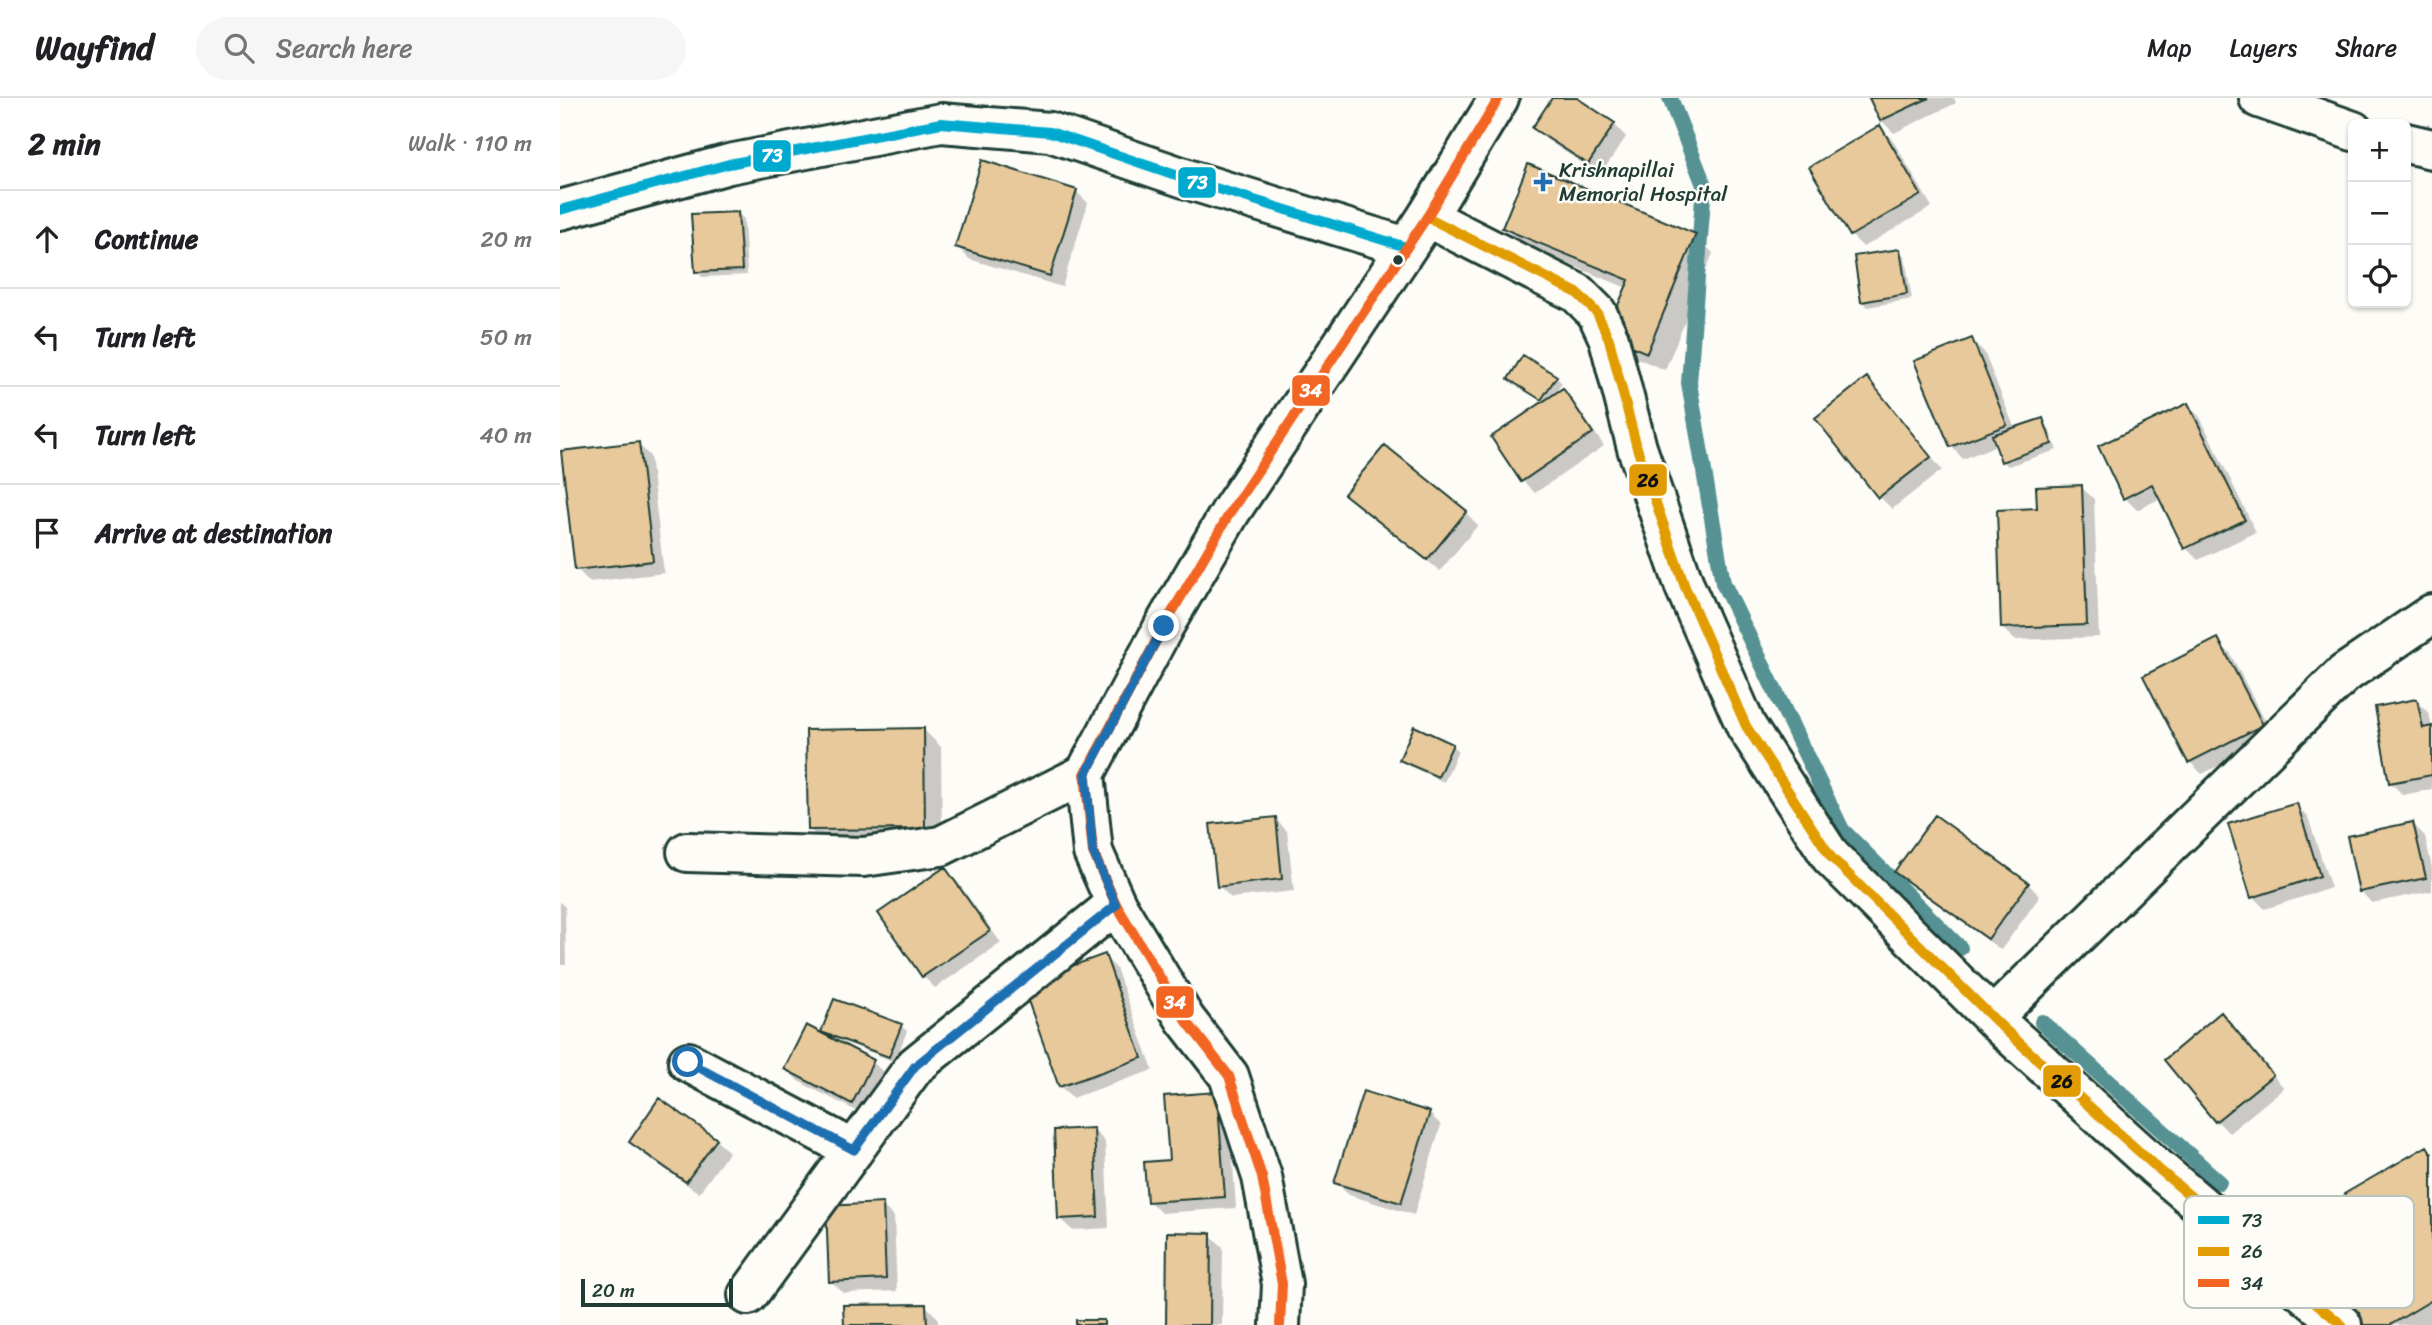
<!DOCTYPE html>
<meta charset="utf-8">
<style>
body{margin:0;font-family:Sriracha,sans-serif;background:#f6f6f6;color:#202124}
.controls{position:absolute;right:21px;top:21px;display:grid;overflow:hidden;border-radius:10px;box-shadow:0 2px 5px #0004}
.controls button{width:63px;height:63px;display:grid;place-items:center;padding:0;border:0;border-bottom:2px solid #e0e0e0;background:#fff;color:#202124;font:35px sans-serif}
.scale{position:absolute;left:21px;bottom:18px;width:152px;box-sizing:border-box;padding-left:7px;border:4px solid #1f3d34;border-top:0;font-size:19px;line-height:24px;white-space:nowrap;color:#1f3d34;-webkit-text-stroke:5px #fdfcf7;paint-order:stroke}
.stop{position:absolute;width:21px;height:21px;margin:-16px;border:5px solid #1f6fb2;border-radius:50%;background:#fff}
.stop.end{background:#1f6fb2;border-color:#fff;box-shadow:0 2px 7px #0008}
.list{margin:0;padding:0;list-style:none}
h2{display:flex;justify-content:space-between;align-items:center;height:91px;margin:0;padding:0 28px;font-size:30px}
h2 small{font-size:23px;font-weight:400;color:#757577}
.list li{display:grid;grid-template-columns:46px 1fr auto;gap:21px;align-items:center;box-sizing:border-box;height:98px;padding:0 28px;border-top:2px solid #e0e0e0}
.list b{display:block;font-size:26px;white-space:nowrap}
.list em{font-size:23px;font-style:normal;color:#757577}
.icon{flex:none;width:38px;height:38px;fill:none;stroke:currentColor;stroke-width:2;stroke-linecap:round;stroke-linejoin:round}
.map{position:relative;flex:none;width:1872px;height:1227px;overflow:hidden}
header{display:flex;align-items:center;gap:42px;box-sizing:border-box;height:98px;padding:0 35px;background:#fff;border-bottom:2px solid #e0e0e0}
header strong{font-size:33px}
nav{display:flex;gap:38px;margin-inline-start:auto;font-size:24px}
.search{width:490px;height:63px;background:#f6f6f6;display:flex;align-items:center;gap:18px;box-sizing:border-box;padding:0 24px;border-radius:38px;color:#757577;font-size:26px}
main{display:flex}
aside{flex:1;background:#fff}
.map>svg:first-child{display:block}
</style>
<header>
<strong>Wayfind</strong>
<div class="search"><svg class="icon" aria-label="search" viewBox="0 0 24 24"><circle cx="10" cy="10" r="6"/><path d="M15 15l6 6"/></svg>Search here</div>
<nav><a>Map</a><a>Layers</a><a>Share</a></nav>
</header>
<main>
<aside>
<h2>2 min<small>Walk · 110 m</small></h2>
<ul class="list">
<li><svg class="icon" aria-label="ahead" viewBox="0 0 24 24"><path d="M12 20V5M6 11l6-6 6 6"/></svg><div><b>Continue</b></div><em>20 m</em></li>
<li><svg class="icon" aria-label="left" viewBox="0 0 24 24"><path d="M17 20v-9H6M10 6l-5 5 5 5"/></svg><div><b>Turn left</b></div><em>50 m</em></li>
<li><svg class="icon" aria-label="left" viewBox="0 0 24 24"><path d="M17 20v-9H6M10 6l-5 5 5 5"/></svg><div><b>Turn left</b></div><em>40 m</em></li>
<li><svg class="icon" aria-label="arrive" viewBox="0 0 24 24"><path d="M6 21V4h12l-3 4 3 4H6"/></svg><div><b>Arrive at destination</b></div></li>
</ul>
</aside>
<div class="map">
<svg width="1872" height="1227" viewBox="0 0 1872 1227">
<rect width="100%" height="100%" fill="#fdfcf7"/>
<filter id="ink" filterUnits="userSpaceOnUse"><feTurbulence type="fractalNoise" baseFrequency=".0143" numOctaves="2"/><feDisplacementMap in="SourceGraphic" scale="14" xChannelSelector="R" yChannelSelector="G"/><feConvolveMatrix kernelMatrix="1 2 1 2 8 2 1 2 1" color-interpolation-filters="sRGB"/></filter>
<g filter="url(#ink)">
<path fill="#0003" d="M995,0h19l40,26 12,13 -26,38 -53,-35 -13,-12z
M1311,0h83l2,5 -62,30 -13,-13z
M1320,29l12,12 40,68 -69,40 -12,-12z
M969,69l166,69 18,17 -48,117 -40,-17 2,-65 -105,-43 -18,-18z
M516,93l12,12 -26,84 -93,-28 -12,-13z
M178,115l6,6 3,56 -45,2 -5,-6z
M1340,153l5,6 7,42 -44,8 -6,-6z
M1412,242l12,12 31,77 27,-9 6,6 9,24 -49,16 -6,-5 -5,-16 -34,14 -12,-13z
M996,279l6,6 -10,15 11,-7 12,12 29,43 -69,47 -12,-12 22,-78 -35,-24z
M1307,281l75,91 -50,39 -12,-12z
M1627,307l13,12 56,115 -58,28 -12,-12 -25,-50 -24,12 -12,-12z
M78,346l12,12 14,117 -75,9 -12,-13z
M1521,389l13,12 5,138 -84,3 -13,-12 37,-118z
M799,408l107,7 12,12 -38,46z
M1657,543l13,12 44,85 -72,36 -12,-12z
M1857,603l12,12 3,15v61l-29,6 -13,-13z
M363,631l18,18 1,99 -114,1 -18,-17z
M892,647l6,6 -14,31 -37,-17 -6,-6z
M1736,707l12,12 23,71 -66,21 -12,-12z
M715,721l12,12 7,60 -63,7 -12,-12z
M1853,726l12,12 7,32v23l-60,12 -12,-12z
M384,771l13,12 44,62 -66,45 -12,-12z
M1337,774l131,12 12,12 -39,54 -92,-66z
M0,804l5,5 1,58h-6z
M544,858l12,12 37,102 -81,28 -12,-12z
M1661,917l63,73 -55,45 -12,-12z
M341,928l6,5 -12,31 -59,-23 -1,3 38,20 12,12 -21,41 -66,-34 -12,-13 45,-29 -8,-8z
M656,996l13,12 7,102 -75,5 -12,-12 22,-39z
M99,1003l57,39 13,12 -30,41 -56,-39 -12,-12z
M869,1015l12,12 -27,90 -65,-20 -13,-12z
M533,1031l12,13 4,86 -37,2 -13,-12z
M1867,1050l5,5v172h-71l22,-70z
M322,1107l12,12 3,74 -54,2 -12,-12z
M650,1137l13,12 -1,78h-55z
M365,1207l13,13v7h-92z"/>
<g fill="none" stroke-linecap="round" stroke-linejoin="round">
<path stroke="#569293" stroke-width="16" d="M1110,0l34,87 -15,198 34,200 119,247 118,118
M1482,924l177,160"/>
</g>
<path fill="#e8c99b" stroke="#1f3d34" stroke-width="2" d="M992,0h25l38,25 -27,41 -56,-36z
M1309,0h60l-49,23z
M1320,27l41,70 -71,41 -41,-69z
M422,62l95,30 -27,86 -95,-29z
M968,66l168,70 -49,119 -42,-18 24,-55 -127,-52z
M178,114l4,58 -47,2 -4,-58z
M1340,151l7,45 -46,8 -7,-46z
M1412,240l35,87 -57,22 -36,-86z
M963,257l34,21 -16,24 -33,-21z
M1307,279l64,80 -53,41 -63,-80z
M1003,290l30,45 -72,49 -30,-45z
M1628,305l57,117 -61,29 -32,-65 -29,15 -25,-53z
M1483,320l9,26 -51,18 -9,-27z
M79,344l14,119 -78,9 -14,-119z
M825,347l82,66 -40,49 -83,-66z
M1522,387l5,140 -86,3 -4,-118 40,-2 -1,-21z
M1658,540l45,87 -75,38 -45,-87z
M1857,601l6,29 9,-2v49l-43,8 -14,-76z
M854,628l39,18 -15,33 -39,-17z
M364,630l1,101 -117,1 -2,-100z
M1737,705l23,73 -69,22 -23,-74z
M1375,717l94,68 -41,56 -94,-67z
M716,719l6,62 -65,8 -7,-63z
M1853,724l13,56 -67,14 -12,-56z
M385,769l45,64 -68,46 -44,-64z
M545,856l37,104 -83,29 -37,-103z
M274,901l68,25 -13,33 -68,-25z
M1661,914l52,63 -58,47 -51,-62z
M246,927l68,35 -22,44 -68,-35z
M803,993l67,21 -29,91 -67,-20z
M657,994l8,105 -78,5 -3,-40 25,-2 -5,-64z
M99,1000l58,41 -31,43 -57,-40z
M534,1030l4,89 -40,2 -4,-89z
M1867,1048l5,8v146l-42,25h-31l-25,-43 46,-27 -36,-61z
M323,1105l3,76 -57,3 -3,-76z
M607,1134l44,1 -1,92h-44z
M366,1206l1,21h-83l-1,-20z
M516,1222h28v5h-28z"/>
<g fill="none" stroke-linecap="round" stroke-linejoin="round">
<g stroke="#1f3d34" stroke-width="44">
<path id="street" d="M1699,0l94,33
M1846,45l26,6
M0,112l169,-46 212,-41 109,9 146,50 210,65
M867,119l150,76 20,20 12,26 28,109 48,139 61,139 85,131 171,170 153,139 187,159
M127,754l176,5 78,-11 144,-72
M1433,919l351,-343 88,-60
M128,964l166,88
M188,1197l167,-229 201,-162"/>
</g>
<g stroke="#1f3d34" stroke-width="44">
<path id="secondary" d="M720,1227l2,-41 -20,-107 -33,-101 -44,-57 -69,-115 -23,-52 -8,-78 79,-148 67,-115 196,-294 72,-119"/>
</g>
<use href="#street" stroke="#fdfcf7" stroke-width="38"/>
<use href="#secondary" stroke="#fdfcf7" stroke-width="38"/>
<g stroke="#fdfcf7" stroke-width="16">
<path id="bus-1" d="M0,112l169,-46 212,-41 109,9 146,50 210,65"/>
</g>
<g stroke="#fdfcf7" stroke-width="16">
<path id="bus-2" d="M867,119l150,76 20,20 12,26 28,109 48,139 61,139 85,131 171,170 153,139 187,159"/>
</g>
<g stroke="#fdfcf7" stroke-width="16">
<path id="bus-3" d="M720,1227l2,-41 -20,-107 -33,-101 -44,-57 -69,-115 -23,-52 -8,-78 79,-148 67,-115 196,-294 72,-119"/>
</g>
<use href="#bus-1" stroke="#00a9ce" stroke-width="10"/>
<use href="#bus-2" stroke="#e19c05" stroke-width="10"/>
<use href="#bus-3" stroke="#f26522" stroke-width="10"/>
</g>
</g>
<g fill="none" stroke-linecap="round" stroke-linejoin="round" filter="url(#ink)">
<path stroke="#1f6fb2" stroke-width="9" d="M128,964l166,88 61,-84 201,-161 -23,-53 -7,-78 78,-148"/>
</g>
<path fill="#1f6fb2" stroke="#fdfcf7" stroke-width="2.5" d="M979.5 73.5h7v7h7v7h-7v7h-7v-7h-7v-7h7z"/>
<circle fill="#1f3d34" stroke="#fdfcf7" stroke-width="2.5" cx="838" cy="162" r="6"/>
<g text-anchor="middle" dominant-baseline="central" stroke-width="5" stroke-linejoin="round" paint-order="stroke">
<g font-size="21" fill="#1f3d34" stroke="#fdfcf7" text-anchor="start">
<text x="999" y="72">Krishnapillai<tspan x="999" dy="24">Memorial Hospital</tspan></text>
</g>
</g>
<rect x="1624" y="1098" width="230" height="112" rx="10" fill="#fdfcf7" stroke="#bac3bc" stroke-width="2"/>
<rect x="1638" y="1118" width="31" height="8" fill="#00a9ce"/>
<rect x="1638" y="1149" width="31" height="9" fill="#e19c05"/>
<rect x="1638" y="1181" width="31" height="8" fill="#f26522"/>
<g font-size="19" fill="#1f3d34">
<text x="1681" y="1129">73</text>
<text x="1681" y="1160">26</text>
<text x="1681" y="1192">34</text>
</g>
<g stroke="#fdfcf7" stroke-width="2.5">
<rect x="192" y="41" width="40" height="34" rx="7" fill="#00a9ce"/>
<rect x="617" y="68" width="40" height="33" rx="7" fill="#00a9ce"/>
<rect x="731" y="276" width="40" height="33" rx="7" fill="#f26522"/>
<rect x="1068" y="365" width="40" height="34" rx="7" fill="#e19c05"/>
<rect x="595" y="887" width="40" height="34" rx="7" fill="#f26522"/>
<rect x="1482" y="966" width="40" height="34" rx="7" fill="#e19c05"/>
</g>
<g font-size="19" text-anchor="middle" font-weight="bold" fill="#fff">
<text x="212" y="64">73</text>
<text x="637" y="91">73</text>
<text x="751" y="299">34</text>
<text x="615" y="911">34</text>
</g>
<g font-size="19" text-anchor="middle" font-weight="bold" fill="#111">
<text x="1088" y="389">26</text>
<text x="1502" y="990">26</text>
</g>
</svg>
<div class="controls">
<button>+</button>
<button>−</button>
<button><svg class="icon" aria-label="locate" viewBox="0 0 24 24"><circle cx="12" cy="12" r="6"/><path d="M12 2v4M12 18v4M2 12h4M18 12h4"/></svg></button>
</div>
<div class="scale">20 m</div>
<div class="stop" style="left:128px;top:964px"></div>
<div class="stop end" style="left:604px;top:528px"></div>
</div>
</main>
